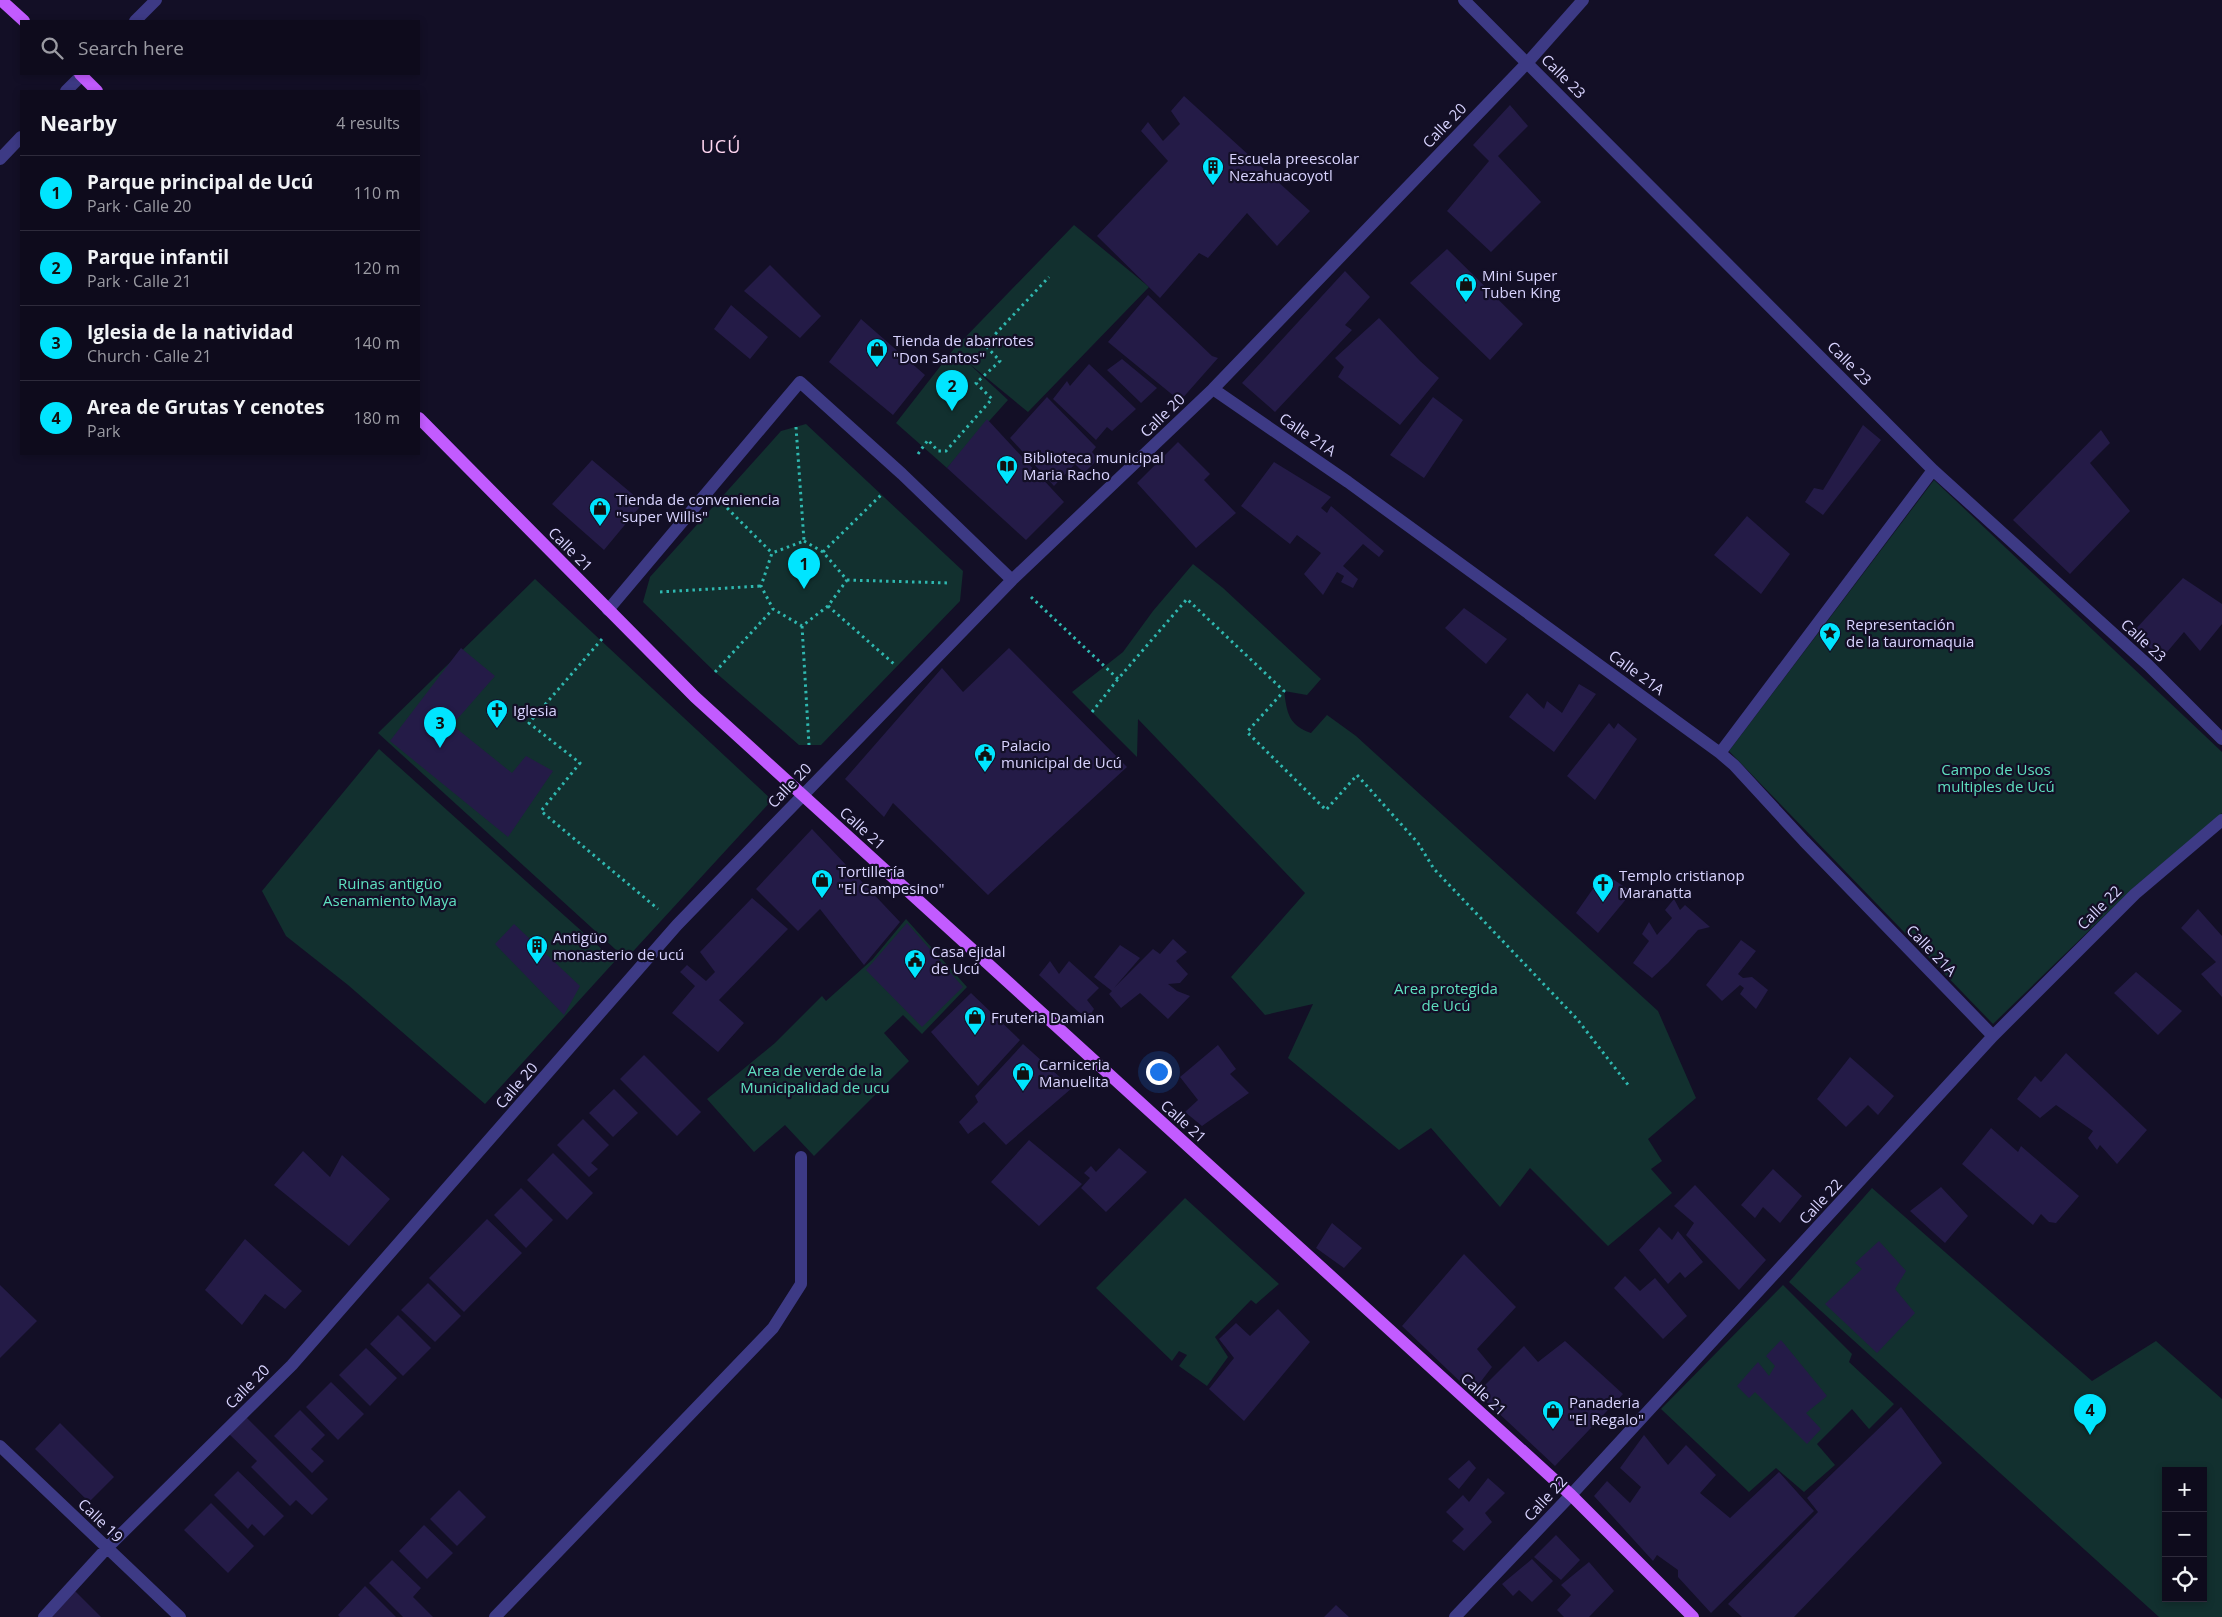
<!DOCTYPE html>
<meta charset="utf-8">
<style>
body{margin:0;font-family:"Open Sans",sans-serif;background:#1c1929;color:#f1f3f6}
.controls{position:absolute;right:15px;bottom:15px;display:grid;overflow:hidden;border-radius:0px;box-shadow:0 2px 8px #0003}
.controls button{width:45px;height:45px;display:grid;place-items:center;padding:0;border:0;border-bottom:1px solid #2e2b3b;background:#0e0b1c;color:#f1f3f6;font:25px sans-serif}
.you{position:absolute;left:1158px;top:1071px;width:18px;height:18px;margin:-12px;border:4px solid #fff;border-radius:50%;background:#1a73e8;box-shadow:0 0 0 8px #1a73e833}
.badge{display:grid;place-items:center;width:32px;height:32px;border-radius:50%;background:#00e5ff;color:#111;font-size:16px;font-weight:700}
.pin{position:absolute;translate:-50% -41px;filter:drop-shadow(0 1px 2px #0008)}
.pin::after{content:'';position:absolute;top:26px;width:18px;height:15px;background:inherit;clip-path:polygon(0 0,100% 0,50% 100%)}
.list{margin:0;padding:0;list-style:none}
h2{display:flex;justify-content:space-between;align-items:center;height:65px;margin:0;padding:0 20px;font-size:21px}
h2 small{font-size:16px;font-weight:400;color:#9b9ba3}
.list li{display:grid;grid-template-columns:32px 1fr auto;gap:15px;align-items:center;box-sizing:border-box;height:75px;padding:0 20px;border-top:1px solid #2e2b3b}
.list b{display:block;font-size:19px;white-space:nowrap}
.list p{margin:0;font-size:16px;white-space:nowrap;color:#9b9ba3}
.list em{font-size:16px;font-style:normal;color:#9b9ba3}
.icon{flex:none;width:28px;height:28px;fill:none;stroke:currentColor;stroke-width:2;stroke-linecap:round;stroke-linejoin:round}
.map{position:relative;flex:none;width:2222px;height:1617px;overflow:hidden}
.search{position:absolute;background:#0e0b1c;box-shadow:0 2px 8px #0003;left:20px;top:20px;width:400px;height:55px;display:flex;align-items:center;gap:12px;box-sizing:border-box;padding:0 18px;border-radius:0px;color:#9b9ba3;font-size:19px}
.panel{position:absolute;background:#0e0b1c;box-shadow:0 2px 8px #0003;left:20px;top:90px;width:400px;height:365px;border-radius:0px}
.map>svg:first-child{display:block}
</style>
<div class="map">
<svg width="2222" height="1617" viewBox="0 0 2222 1617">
<rect width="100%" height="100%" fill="#130f26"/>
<path fill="#12302f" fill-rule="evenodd" d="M1074,225l75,62 -121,125 -62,-51 42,39 -61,68 -51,-45 57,-73z
M806,424l157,147 -3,30 -139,144h-22l-84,-73 -72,-70 7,-25 131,-146z
M1934,480l288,272v61l-89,75 -140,136 -264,-273z
M1193,564l30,24 98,91 -14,16 -23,-4c3,21 4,34 27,42l16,-18 29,21 302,275 38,87 -48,41 14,22 -11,8 21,24 -64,53 -78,-78 -30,39 -69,-79 -32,22 -111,-92 25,-54 -48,11 -34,-38 74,-84 -167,-174 -1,38 -65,-65 51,-40 30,-41z
M535,579l237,221 -146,159 -248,-226z
M379,749l236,212 -130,143 -137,-119 -62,-49 -24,-45z
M906,919l61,68 -45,47 -19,-19 -19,18 25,28 -95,95 -29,-31 -31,27 -47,-53 68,-56 47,-47 4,5 46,-41z
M1872,1188l220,193 64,-40 66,58v218h-63l-370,-335zM2166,1471h37v127h-37z
M1185,1198l94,86 -23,20 -5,-4 -36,37 13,20 -21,29 -28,-20 8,-11 -8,-4 -7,10 -76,-73z
M1783,1285l69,69 -3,8 45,42 -25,25 -17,-20 -35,35 18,21 -31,27 -28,-24 -27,24 -88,-83z"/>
<path fill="#241b47" d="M1184,96l126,115 -33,35 -30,-33 -39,45 -9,-5 -39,45 -63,-62 71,-75 -27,-30 7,-9 15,19 17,-17 -9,-13z
M1510,105l18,21 -30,30 43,46 -50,50 -44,-41 42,-50 -16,-16z
M1447,249l76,75 -33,36 -80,-77z
M770,265l51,51 -21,22 -56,-47z
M1345,271l25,26 -25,28 7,5 -77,82 -33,-29z
M1148,295l64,61 6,2 -38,43 -72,-59z
M731,305l37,32 -18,22 -36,-30z
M1379,318l41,43 19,17 -39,47 -62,-48 6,-10 -9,-9z
M861,319l64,56 -32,40 -64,-53z
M1122,359l35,29 -16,15 -34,-33z
M1089,364l47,45 -24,22 -5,-4 -11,13 -43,-41 14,-18 3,5z
M1047,397l49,50 -4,5 6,7 -14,14 -9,-9 -21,22 -44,-48z
M1433,397l30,23 -39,58 -34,-23z
M987,419l77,83 -38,38 -79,-72z
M1863,425l18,15 -58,75 -18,-13 9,-14 9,2z
M2101,430l9,13 -20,20 40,48 -60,63 -57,-54z
M1178,442l32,32 -6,6 32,33 -40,35 -59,-65z
M592,460l51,43 -39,47 -52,-46z
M1274,462l57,35 -10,11 6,5 4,-7 53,45 -5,6 -16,-13 -20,22 15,13 -5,9 -12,-6 3,-6 -7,-4 -14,23 -19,-21 17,-21 -24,-18 -7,9 -49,-38z
M1747,516l43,38 -29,40 -47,-39z
M2183,578l39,26v20l-22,27 -16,-19 -22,26 -30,-25z
M1464,608l43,31 -21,25 -41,-36z
M461,648l34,28 -43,49 60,48 14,-17 27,15 -45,66 -118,-96z
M1009,648l118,119 -139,128 -95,-92 -9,14 -39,-38 97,-111 21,24z
M1579,684l17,10 -42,58 -45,-35 18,-24 17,16 3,-8 15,12z
M1609,723l5,6 4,-6 19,16 -42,61 -28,-24z
M812,829l88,93 -36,43 -44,-56 -22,22 -42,-42z
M1604,873l28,19 -34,41 -22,-20z
M752,898l36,31 -69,71 25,23 -26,29 -46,-39 23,-27 -15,-14 7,-7 19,16 9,-9 -15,-20z
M1674,899l6,11 5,-5 25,22 -12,3 -30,33 -16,15 -19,-15 16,-22 -7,-7 7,-12 8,13 15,-17 -7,-8z
M2198,909l24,27v61l-21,-23 15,-12 -35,-34z
M907,923l56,64 -41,40 -56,-57z
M514,924l66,62 -16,29 -69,-71z
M1173,939l14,13 -11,9 12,13 -8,9 -12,1 9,7 13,5 -22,23 -28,-26 -19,15 -12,-14 3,-3 -18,-14 26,-32 20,13 -26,30 39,-39 7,5z
M1741,940l15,11 -18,23 5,4 9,-1 16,13 -12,19 -16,-15 4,-6 -4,-3 -18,16 -16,-16z
M1050,961l9,13 10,-13 30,27 -12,12 7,9 -7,11 -48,-45z
M2136,972l46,39 -24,24 -44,-42z
M971,993l49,47 -42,46 -47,-54z
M1023,1044l49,44 -66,57 -22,-23 -16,12 -9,-12 19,-20 -3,-6z
M1218,1045l18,24 -6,5 19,19 -47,33 -17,-14 13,-12 -18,-23z
M2066,1053l81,77 -30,34 -17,-19 -3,5 -9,-12 5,-7 -37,-26 -16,13 -23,-19 18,-23 6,6z
M644,1055l57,57 -24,24 -57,-57z
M1850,1057l44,39 -16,19 -10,-10 -22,22 -29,-28z
M614,1089l24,24 -25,24 -24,-24z
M583,1119l26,26 -18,18 7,6 -9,8 -32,-32z
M1991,1128l27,24 3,-6 58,50 -23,27 -7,-1 -8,-8 -8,11 -71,-61z
M1029,1140l53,44 -43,42 -48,-44z
M1119,1148l28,24 -41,40 -25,-24 9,-10 -6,-5 7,-7 5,6z
M303,1151l27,26 12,-22 48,44 -41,47 -75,-61z
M553,1153l40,40 -26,27 -40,-40z
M1773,1169l29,27 -22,27 -17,-16 -8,11 -14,-13z
M1695,1185l71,75 -27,30 -53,-55 8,-12 -20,-17z
M1941,1187l27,29 -23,27 -35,-32z
M521,1188l32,32 -27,28 -32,-33z
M487,1219l35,34 -58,59 -35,-34z
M1332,1223l30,25 -18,20 -28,-20z
M1659,1227l13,13 6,-9 25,31 -18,16 -5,-6 -12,12 -29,-34z
M245,1239l57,52 -17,18 -20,-15 -23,31 -37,-35z
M1879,1241l27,30 -11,18 20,24 -38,40 -52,-49 37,-35 -7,-6z
M1464,1254l52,53 -39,42 15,18 -20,26 -70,-67z
M1625,1276l15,15 15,-13 32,38 -24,23 -49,-51z
M428,1283l33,33 -26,26 -34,-32z
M0,1285l37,36 -37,37z
M1278,1309l32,33 -66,79 -35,-32 25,-31 -15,-19 17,-16 14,13z
M398,1315l33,33 -28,28 -33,-32z
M1781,1340l46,56 -21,17 15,16 -14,15 -52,-52 -6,6 -12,-12 21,-24 11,14 6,-10 -9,-10z
M1565,1341l58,53 -68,72 -78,-73 47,-47 14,16z
M366,1348l31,30 -27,28 -31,-31z
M331,1382l33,32 -26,26 -32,-33z
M1901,1407l41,56 -148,154h-52l-14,-13 90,-92 -11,-14z
M300,1410l25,25 -14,14 13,12 -12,12 -38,-37z
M245,1416l83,83 -16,16 -16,-15 -6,6 -39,-39 6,-6 -29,-28z
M60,1423l54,54 -25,25 -54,-53z
M1644,1435l24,30 18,-20 30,30 -16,18 30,25 49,-46 35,39 -103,102 -33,-36v-7l-21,-15 -4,6 -59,-65 13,-15 23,22 11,-16 -21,-19z
M1469,1460l7,8 -17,21 -11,-10z
M238,1471l46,45 -20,20 -12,-12 -4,5 -34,-34z
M1488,1478l17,15 -20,20 7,9 -28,29 -12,-10 12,-12 -18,-17 17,-17 6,7z
M459,1490l27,27 -29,29 -27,-27z
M211,1503l43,43 -26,27 -44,-43z
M424,1525l29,28 -26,26 -28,-28z
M1556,1535l24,25 -19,20 -27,-23z
M1532,1559l21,22 -21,21 -13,-12 -6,6 -11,-12z
M392,1560l29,28 -8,9 20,20h-30l-34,-34z
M1589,1562l25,29 -25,26h-25l-7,-7 14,-15 -10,-10z
M365,1586l31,31h-56l-2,-2z
M73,1589l28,28h-56z
M1336,1605l13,12h-25z"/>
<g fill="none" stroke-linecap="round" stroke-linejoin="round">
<path stroke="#2fb8b0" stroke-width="3" stroke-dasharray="2.5 4" stroke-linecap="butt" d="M796,427l8,114
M918,454l10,-14 10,11h8l46,-52 -16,-16 24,-22 -15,-16 64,-68
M727,508l45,45
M804,541l19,11 24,28 -19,26 -26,20 -29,-17 -12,-23 11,-33z
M823,552l58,-57
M847,580l103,3
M660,592l101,-6
M1031,597l87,82 69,-80 97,92 -37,41 79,78 31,-35 61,68 16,26 143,150 52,67
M828,606l66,58
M802,626l7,119
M602,639l-73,84 51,40 -39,48 117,98
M715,672l58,-63
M1092,712l26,-33"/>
<path stroke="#3d3a85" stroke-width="12" d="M1464,0l469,470 215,195 74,74
M135,21l21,-21
M66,91l17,-17
M0,159l21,-22
M1213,389l135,93 372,271 14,12 70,76 189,195
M608,610l192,-228 102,92 110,106
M1720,753l213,-283
M0,1446l180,171
M44,1617l63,-69 185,-183 385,-440 335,-345 201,-191 315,-327 55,-62
M495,1617l278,-289 28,-44v-127
M1455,1617l116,-122 422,-459 142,-142 87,-74"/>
<path stroke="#c25bff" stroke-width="12" d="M1,0l23,21
M80,74l17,17
M419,418l276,279 876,798 122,122"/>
</g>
<defs>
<g id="building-pin" transform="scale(1.125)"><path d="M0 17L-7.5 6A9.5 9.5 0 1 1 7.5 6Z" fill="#00e5ff" stroke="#130f26"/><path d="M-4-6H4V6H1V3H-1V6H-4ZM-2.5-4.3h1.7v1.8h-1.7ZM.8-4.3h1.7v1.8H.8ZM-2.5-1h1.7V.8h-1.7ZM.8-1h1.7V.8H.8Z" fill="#111"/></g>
<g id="shop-pin" transform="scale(1.125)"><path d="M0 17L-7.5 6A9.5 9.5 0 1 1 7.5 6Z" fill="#00e5ff" stroke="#130f26"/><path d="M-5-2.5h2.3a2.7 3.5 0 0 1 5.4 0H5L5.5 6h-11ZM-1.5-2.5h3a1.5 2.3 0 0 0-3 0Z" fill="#111"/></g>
<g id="library-pin" transform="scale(1.125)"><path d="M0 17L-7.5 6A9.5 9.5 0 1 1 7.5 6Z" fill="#00e5ff" stroke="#130f26"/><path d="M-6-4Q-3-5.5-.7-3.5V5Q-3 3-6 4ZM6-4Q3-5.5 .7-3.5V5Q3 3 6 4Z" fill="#111"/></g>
<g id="sight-pin" transform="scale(1.125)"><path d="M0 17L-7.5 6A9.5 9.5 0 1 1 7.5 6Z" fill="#00e5ff" stroke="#130f26"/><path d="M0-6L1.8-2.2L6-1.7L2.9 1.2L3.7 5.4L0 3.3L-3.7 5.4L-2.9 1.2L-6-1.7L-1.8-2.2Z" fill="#111"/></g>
<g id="church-pin" transform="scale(1.125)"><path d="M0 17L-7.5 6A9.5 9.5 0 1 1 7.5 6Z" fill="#00e5ff" stroke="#130f26"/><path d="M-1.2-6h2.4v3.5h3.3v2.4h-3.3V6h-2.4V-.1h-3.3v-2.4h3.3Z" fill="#111"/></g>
<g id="civic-pin" transform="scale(1.125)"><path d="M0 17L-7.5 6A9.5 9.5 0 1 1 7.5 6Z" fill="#00e5ff" stroke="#130f26"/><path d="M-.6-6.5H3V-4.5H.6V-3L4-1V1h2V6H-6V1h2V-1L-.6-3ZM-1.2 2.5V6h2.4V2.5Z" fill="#111"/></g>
</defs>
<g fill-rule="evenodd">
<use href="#building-pin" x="1213" y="167"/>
<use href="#shop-pin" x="1466" y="284"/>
<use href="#shop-pin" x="877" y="349"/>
<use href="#library-pin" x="1007" y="466"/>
<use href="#shop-pin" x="600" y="508"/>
<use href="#sight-pin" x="1830" y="633"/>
<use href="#church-pin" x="497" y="710"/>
<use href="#civic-pin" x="985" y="754"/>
<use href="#shop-pin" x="822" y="880"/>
<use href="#church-pin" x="1603" y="884"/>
<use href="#building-pin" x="537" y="946"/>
<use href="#civic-pin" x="915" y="960"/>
<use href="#shop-pin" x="975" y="1017"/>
<use href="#shop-pin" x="1023" y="1073"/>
<use href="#shop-pin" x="1553" y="1411"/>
</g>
<g text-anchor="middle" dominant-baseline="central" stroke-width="4.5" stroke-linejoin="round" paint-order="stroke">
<g font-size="15" fill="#d9d4ff" stroke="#130f26">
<text transform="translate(1564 76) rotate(45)">Calle 23</text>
<text transform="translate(1444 125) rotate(-46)">Calle 20</text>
<text transform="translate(1850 363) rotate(45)">Calle 23</text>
<text transform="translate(1162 415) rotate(-44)">Calle 20</text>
<text transform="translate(1308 434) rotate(34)">Calle 21A</text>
<text transform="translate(571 549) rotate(45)">Calle 21</text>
<text transform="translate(2144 640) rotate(43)">Calle 23</text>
<text transform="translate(1637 672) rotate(36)">Calle 21A</text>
<text transform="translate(789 785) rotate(-46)">Calle 20</text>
<text transform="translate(863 828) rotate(42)">Calle 21</text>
<text transform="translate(2099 907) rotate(-45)">Calle 22</text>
<text transform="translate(1932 950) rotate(46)">Calle 21A</text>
<text transform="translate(516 1085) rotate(-49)">Calle 20</text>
<text transform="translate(1184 1121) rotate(42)">Calle 21</text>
<text transform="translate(1820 1201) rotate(-47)">Calle 22</text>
<text transform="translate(247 1386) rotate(-45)">Calle 20</text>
<text transform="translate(1484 1394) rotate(42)">Calle 21</text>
<text transform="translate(1545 1498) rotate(-47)">Calle 22</text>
<text transform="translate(101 1520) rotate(44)">Calle 19</text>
</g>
<g font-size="15" fill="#d9d4ff" stroke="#130f26" text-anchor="start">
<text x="1229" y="158">Escuela preescolar<tspan x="1229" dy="17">Nezahuacoyotl</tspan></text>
<text x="1482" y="275">Mini Super<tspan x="1482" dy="17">Tuben King</tspan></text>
<text x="893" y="340">Tienda de abarrotes<tspan x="893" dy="17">"Don Santos"</tspan></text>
<text x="1023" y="457">Biblioteca municipal<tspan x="1023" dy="17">Maria Racho</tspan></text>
<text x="616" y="499">Tienda de conveniencia<tspan x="616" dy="17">"super Willis"</tspan></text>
<text x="1846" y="624">Representación<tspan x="1846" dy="17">de la tauromaquia</tspan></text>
<text x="513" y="710">Iglesia</text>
<text x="1001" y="745">Palacio<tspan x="1001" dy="17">municipal de Ucú</tspan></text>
<text x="838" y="871">Tortillería<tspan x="838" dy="17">"El Campesino"</tspan></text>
<text x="1619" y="875">Templo cristianop<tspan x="1619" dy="17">Maranatta</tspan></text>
<text x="553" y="937">Antigüo<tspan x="553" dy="17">monasterio de ucú</tspan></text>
<text x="931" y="951">Casa ejidal<tspan x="931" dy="17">de Ucú</tspan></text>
<text x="991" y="1017">Fruteria Damian</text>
<text x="1039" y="1064">Carniceria<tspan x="1039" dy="17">Manuelita</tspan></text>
<text x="1569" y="1402">Panaderia<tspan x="1569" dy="17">"El Regalo"</tspan></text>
</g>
<g font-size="15" fill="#5fe0c0" stroke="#130f26">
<text x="1996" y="769">Campo de Usos<tspan x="1996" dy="17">multiples de Ucú</tspan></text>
<text x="390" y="883">Ruinas antigüo<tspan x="390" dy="17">Asenamiento Maya</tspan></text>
<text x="1446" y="988">Area protegida<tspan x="1446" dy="17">de Ucú</tspan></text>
<text x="815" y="1070">Area de verde de la<tspan x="815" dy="17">Municipalidad de ucu</tspan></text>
</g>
<g font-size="18" letter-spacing="1" fill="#ffd6f0" stroke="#130f26">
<text x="721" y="146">UCÚ</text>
</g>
</g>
</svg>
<div class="controls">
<button>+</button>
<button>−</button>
<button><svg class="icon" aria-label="locate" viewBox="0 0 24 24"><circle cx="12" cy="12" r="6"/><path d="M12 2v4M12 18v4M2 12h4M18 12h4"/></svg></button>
</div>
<div class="you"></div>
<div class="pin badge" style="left:804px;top:589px">1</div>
<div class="pin badge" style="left:952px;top:411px">2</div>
<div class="pin badge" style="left:440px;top:748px">3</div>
<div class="pin badge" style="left:2090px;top:1435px">4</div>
<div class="search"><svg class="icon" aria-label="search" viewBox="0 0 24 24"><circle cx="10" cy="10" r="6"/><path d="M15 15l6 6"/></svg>Search here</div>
<section class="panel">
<h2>Nearby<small>4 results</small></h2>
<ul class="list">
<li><span class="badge">1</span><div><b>Parque principal de Ucú</b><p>Park · Calle 20</p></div><em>110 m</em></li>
<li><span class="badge">2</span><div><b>Parque infantil</b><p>Park · Calle 21</p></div><em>120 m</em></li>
<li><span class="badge">3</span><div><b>Iglesia de la natividad</b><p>Church · Calle 21</p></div><em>140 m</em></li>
<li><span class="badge">4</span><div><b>Area de Grutas Y cenotes</b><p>Park</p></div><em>180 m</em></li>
</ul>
</section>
</div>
